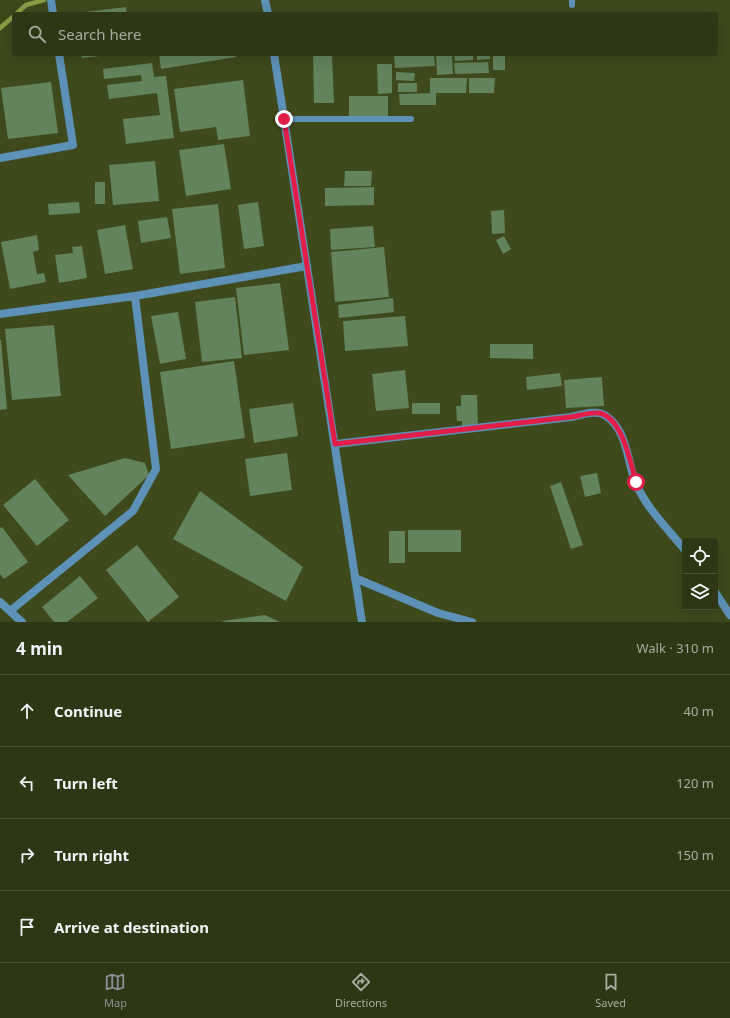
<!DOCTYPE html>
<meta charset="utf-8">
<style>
body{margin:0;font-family:"Noto Sans",sans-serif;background:#3a4222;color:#f1f3f6}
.controls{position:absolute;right:12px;bottom:12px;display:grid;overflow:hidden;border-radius:4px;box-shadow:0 4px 16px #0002}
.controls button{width:36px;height:36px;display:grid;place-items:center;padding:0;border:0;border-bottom:1px solid #495134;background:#2e3715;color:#f1f3f6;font:20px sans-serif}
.stop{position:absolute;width:12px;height:12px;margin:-9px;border:3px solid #e11d48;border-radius:50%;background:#fff}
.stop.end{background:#e11d48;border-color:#fff;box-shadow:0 1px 4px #0008}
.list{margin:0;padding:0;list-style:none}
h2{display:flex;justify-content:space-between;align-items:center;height:52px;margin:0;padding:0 16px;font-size:17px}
h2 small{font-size:13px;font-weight:400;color:#a7aca0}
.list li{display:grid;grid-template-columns:26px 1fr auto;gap:12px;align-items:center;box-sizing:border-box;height:72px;padding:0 16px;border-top:1px solid #495134}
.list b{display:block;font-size:15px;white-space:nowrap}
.list em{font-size:13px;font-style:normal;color:#a7aca0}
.icon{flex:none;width:22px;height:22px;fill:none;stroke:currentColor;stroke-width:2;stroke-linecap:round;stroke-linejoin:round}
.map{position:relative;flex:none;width:730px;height:622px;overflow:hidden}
.search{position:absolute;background:#2e3715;box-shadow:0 4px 16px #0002;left:12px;right:12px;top:12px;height:44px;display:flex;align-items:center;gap:10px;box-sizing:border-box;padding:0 14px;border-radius:4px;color:#a7aca0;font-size:15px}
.sheet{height:340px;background:#2e3715}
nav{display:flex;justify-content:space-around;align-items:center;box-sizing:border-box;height:56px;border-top:1px solid #495134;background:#2e3715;font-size:11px;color:#a7aca0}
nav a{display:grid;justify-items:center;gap:2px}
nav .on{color:#8c9099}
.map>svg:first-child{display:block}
</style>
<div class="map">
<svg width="730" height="622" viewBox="0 0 730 622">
<rect width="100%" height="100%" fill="#3e491c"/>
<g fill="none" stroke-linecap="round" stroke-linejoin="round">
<path stroke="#889d45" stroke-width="4.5" d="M16,14l10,-9 18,-5
M0,28l14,-12"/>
</g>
<path fill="#63835d" d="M126,7l1,7h-50v-1z
M82,54h26v1l-26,3z
M159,54h76l1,3 -75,12z
M313,54h19l2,49h-20z
M434,54l1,12 -40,2 -1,-13z
M436,54h16l1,20 -16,1z
M454,54h19v6l-18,1z
M477,54h13v5l-13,1z
M493,54h12v16h-12z
M488,62l1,11 -34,1 -1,-11z
M152,63l2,14 12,-1 8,62 -48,6 -3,-25 37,-4 -3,-22 -48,6 -2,-14 35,-4 -1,-6 -37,4 -1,-10z
M377,64h15v29l-14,1z
M396,72l19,1 -1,8 -18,-1z
M430,78h37l-1,15h-36z
M469,78h26l-1,15h-25z
M243,80l7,56 -32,4 -2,-13 -36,5 -6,-43z
M51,82l7,51 -50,6 -7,-51z
M398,83h19v9h-19z
M436,93v12h-36l-1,-11z
M349,96h39v21h-39z
M224,144l7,45 -45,7 -7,-46z
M155,161l4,40 -46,4 -4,-40z
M345,171h27l-1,15h-27z
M95,182h10v22h-10z
M374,187v18l-49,1v-18z
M79,202l1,11 -31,2 -1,-11z
M258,202l6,44 -20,3 -6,-44z
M218,204l7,64 -45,6 -8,-65z
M504,210l1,23 -13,1 -1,-23z
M167,217l4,21 -30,5 -3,-22z
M125,225l8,44 -28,5 -8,-44z
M373,226l2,21 -44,3 -1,-21z
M37,235l2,15 -6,2 4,22 7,-1 2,9 -36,7 -9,-47z
M504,236l7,13 -8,5 -7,-14z
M82,246l5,32 -28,5 -4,-28 18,-2 -1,-6z
M384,247l5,50 -54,5 -4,-50z
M280,283l9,67 -45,5 -8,-67z
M235,297l7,61 -40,4 -7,-60z
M393,298l1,14 -55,6 -1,-13z
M178,312l8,47 -26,5 -9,-48z
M405,316l3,30 -63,5 -2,-30z
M54,325l7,71 -49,4 -7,-71z
M0,340h1l6,69 -7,1z
M490,344h43v15l-43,-1z
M234,361l11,77 -74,11 -11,-77z
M405,370l4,38 -33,3 -4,-37z
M560,373l2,13 -35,4 -1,-13z
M602,377l2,29 -38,2 -2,-28z
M461,395h16l1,32 -16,1v-7h-5l-1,-15h5z
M293,403l5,33 -44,7 -5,-34z
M412,403h28v11h-28z
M287,453l5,37 -42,6 -5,-37z
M125,458l20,5 4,12 -44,41 -37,-41z
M597,473l4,20 -16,4 -5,-21z
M35,479l34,41 -32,26 -34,-41z
M561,482l22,63 -12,4 -21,-63z
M200,491l103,76 -17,34 -113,-62z
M2,527l26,35 -24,17 -4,-5v-46z
M408,530h53v22h-53z
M389,531h16v32h-16z
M137,545l42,52 -31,25 -42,-52z
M80,576l18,22 -31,24h-13l-12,-15z
M265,615l15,7h-57v-1z"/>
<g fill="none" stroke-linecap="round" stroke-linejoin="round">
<path stroke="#5d91b7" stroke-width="6" d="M572,0v5
M284,119h127"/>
<path stroke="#5d91b7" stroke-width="8" d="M51,0l2,14
M0,158l73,-13 -14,-91
M135,296l172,-30
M0,314l135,-18 21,173 -23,42 -123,100
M335,444l236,-27c10,-2 26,-8 35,-1 21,14 21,44 29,65 10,26 33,48 50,69
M355,578l83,35 34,9
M715,592l15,23
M0,602l22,20"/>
<path stroke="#5d91b7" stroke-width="8" d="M265,0l3,14
M274,54l88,568"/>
</g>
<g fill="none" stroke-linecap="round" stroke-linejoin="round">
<path stroke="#e11d48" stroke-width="5" d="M284,119l51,325 236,-27c8,-1 19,-5 28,-4 24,5 31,49 37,69"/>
</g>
</svg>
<div class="controls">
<button><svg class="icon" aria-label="locate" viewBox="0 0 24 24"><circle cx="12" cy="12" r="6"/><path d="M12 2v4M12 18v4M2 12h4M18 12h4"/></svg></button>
<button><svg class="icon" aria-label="layers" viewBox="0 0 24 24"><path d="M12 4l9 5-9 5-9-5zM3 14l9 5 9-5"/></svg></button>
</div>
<div class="stop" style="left:636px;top:482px"></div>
<div class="stop end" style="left:284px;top:119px"></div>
<div class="search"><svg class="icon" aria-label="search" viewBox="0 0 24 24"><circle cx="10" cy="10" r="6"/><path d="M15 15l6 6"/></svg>Search here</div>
</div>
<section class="sheet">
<h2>4 min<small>Walk · 310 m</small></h2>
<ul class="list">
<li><svg class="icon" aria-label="ahead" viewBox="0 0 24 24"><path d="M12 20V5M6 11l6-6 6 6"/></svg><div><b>Continue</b></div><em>40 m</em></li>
<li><svg class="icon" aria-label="left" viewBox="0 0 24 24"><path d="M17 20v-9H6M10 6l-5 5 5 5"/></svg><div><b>Turn left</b></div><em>120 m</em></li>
<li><svg class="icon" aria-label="right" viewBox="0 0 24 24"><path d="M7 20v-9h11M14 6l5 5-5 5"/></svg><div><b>Turn right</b></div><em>150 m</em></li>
<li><svg class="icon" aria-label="arrive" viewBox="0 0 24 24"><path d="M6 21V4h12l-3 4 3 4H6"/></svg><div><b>Arrive at destination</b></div></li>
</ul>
</section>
<nav>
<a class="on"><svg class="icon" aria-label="map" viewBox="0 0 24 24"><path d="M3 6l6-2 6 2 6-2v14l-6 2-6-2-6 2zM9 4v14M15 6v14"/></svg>Map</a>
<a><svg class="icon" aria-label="directions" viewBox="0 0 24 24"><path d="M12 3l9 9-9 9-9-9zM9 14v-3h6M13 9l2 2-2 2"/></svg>Directions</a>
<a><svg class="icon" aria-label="saved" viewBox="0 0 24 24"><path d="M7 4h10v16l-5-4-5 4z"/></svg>Saved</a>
</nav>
